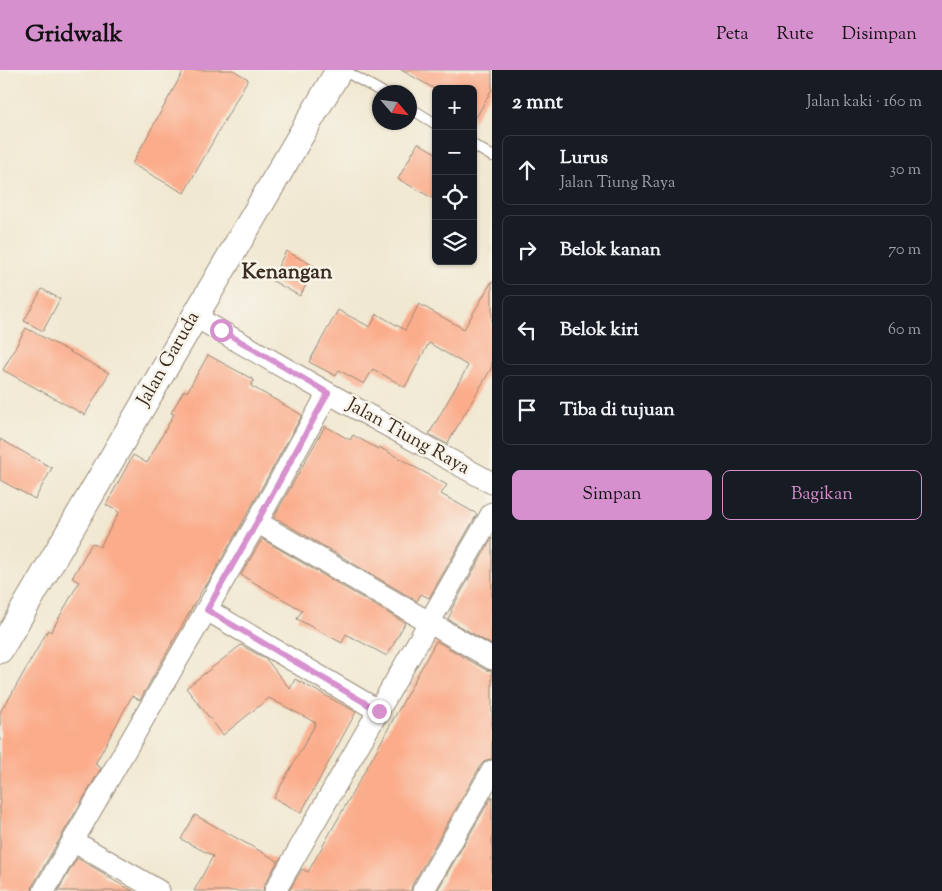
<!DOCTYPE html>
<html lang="id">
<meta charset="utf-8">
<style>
body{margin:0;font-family:"Sorts Mill Goudy",serif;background:#242831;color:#f1f3f6}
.controls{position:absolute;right:15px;top:15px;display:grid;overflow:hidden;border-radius:8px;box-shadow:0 1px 4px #0004}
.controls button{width:45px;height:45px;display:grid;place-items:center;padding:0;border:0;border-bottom:1px solid #363941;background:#171b24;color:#f1f3f6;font:25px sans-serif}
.compass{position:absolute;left:372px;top:15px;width:45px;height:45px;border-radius:50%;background:#171b24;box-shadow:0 1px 4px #0004;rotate:118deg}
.stop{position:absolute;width:15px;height:15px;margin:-11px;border:4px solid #d690ce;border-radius:50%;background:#fff}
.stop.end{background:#d690ce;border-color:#fff;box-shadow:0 1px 5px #0008}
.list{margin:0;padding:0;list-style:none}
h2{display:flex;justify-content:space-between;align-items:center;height:65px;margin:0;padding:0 20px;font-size:21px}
h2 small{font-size:16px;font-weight:400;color:#9ea1a6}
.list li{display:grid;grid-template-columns:32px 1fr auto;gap:15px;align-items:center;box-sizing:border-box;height:70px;margin:0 10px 10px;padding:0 10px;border:1px solid #363941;border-radius:8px}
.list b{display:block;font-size:19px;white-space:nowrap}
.list p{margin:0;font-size:16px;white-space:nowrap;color:#9ea1a6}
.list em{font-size:16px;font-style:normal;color:#9ea1a6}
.actions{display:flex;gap:10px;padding:15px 20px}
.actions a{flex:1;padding:11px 0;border:1px solid #d690ce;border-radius:8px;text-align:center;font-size:18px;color:#d690ce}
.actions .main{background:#d690ce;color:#111}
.icon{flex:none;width:28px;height:28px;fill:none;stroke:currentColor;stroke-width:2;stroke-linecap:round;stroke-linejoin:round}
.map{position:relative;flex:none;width:492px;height:821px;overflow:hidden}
header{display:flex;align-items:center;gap:30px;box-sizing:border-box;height:70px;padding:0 25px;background:#d690ce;color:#111}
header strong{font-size:24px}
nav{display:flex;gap:28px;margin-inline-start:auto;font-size:18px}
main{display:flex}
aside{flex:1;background:#171b24}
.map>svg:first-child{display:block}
</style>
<header>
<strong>Gridwalk</strong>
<nav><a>Peta</a><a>Rute</a><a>Disimpan</a></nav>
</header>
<main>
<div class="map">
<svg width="492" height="821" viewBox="0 0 492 821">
<rect width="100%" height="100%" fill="#f7f3e8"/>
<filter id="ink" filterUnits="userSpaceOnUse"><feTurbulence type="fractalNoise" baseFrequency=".02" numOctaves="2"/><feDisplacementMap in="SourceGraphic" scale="10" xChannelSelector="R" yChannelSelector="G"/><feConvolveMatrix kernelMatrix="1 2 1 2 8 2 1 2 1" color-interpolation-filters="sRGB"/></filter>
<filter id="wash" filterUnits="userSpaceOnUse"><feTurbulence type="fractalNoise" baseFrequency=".0096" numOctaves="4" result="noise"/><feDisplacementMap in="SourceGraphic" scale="20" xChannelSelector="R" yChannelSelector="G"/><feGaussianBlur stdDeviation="1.12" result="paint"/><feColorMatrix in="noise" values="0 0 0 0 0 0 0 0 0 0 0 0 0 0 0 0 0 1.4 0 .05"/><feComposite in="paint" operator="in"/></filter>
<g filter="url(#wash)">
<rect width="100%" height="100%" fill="#f1e8d1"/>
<g id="blocks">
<path fill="#fbac8a" d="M184,0h49l15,9 -64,114 -52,-29z
M401,0h91v19l-19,34v-34h-38z
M418,73l18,10v47l-38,-21z
M286,181l30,16 -16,29 -29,-16z
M492,211v86l-45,77 -18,-10 39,-68 -39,-23 -24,44 -32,-18 -9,15 -25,-14 -3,6 -27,-14 29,-52 32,17 7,-13 28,16 14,-26 45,25z
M42,219l18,10 -17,32 -19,-10z
M26,258l83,45 -24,42 -82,-45z
M208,285l46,25 -3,6 51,29 -56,101 -40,70 -1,-1 -65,115 -8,-4 -37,68 6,4 -68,117 -1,6h-32v-179l6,-10h1l41,-72 3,2 28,-50 -7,-4 20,-35 8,4 19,-35 -13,-7 27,-50 14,8 27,-49 -3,-1 13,-23 3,2z
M325,356l25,14 3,-5 25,14 1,-2 68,38 -6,9 36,20 -48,84 -8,-4 -4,7 -143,-84z
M0,369l52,29 -17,31 -35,-19z
M492,468v107l-44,-26 4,-8 -1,-1z
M262,469l143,84 -18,33 -41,-22 -4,9 -45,-24 5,-9 -61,-35z
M436,571l50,29 6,1v88l-6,1 -5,5 -69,120 -1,6h-122l13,-22 6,3 67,-119z
M241,575l25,14 24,30 5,-10 61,33 -55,101 -27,-15 42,-75 -47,-25 -46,37 -37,-47z
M492,726v95h-55z
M195,745l83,46 -14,24 -1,6h-69l19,-35 -32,-17z
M77,788l28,16 -1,1 29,16h-75z"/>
</g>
</g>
<g filter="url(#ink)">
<use href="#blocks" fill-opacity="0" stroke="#968978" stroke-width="1"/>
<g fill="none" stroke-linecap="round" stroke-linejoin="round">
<g stroke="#968978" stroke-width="12">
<path id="service" d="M343,0l39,22
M410,38l26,16
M473,75l19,11"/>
</g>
<g stroke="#968978" stroke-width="23">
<path id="minor" d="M194,246l134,77 164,90
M257,452l235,137
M207,540l172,101
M73,771l86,50
M44,821l213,-369 71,-129
M275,821l217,-378
M423,821l69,-120"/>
</g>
<g stroke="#968978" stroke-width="28">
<path id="tertiary" d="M0,580l339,-580"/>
</g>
<use href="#service" stroke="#fff" stroke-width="10"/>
<use href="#minor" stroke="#fff" stroke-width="21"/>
<use href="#tertiary" stroke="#fff" stroke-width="26"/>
</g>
</g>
<g fill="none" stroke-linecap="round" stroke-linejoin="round" filter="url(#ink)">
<path stroke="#d690ce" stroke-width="6" d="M221,260l107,63 -71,129 -50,88 172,101"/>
</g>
<g text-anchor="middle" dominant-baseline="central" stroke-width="5" stroke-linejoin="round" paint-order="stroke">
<g font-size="19" fill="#3b2a1e" stroke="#f7f3e8">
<text transform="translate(169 289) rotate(-60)">Jalan Garuda</text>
<text transform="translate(408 367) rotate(29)">Jalan Tiung Raya</text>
</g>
<g font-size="21" font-weight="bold" fill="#3b2a1e" stroke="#f7f3e8">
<text x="287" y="203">Kenangan</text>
</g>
</g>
</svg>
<div class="controls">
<button>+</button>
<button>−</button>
<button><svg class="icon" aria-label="locate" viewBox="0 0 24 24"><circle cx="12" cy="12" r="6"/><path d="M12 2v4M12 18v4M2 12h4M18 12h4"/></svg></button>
<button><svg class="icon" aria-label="layers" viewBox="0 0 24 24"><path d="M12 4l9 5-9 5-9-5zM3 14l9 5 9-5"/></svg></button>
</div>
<svg class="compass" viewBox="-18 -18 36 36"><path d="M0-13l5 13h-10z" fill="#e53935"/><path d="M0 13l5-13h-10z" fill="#9ea1a6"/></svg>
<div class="stop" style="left:221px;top:260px"></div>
<div class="stop end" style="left:379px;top:641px"></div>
</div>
<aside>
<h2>2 mnt<small>Jalan kaki · 160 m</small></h2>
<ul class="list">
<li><svg class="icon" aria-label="ahead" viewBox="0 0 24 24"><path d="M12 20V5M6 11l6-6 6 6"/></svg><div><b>Lurus</b><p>Jalan Tiung Raya</p></div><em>30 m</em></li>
<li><svg class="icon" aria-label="right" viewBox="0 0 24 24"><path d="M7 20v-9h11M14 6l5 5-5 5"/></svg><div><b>Belok kanan</b></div><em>70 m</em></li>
<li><svg class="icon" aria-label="left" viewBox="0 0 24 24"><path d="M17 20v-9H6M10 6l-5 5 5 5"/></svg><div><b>Belok kiri</b></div><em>60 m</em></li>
<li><svg class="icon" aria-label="arrive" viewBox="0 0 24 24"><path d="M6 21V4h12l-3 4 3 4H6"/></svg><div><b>Tiba di tujuan</b></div></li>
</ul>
<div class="actions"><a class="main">Simpan</a><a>Bagikan</a></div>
</aside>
</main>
